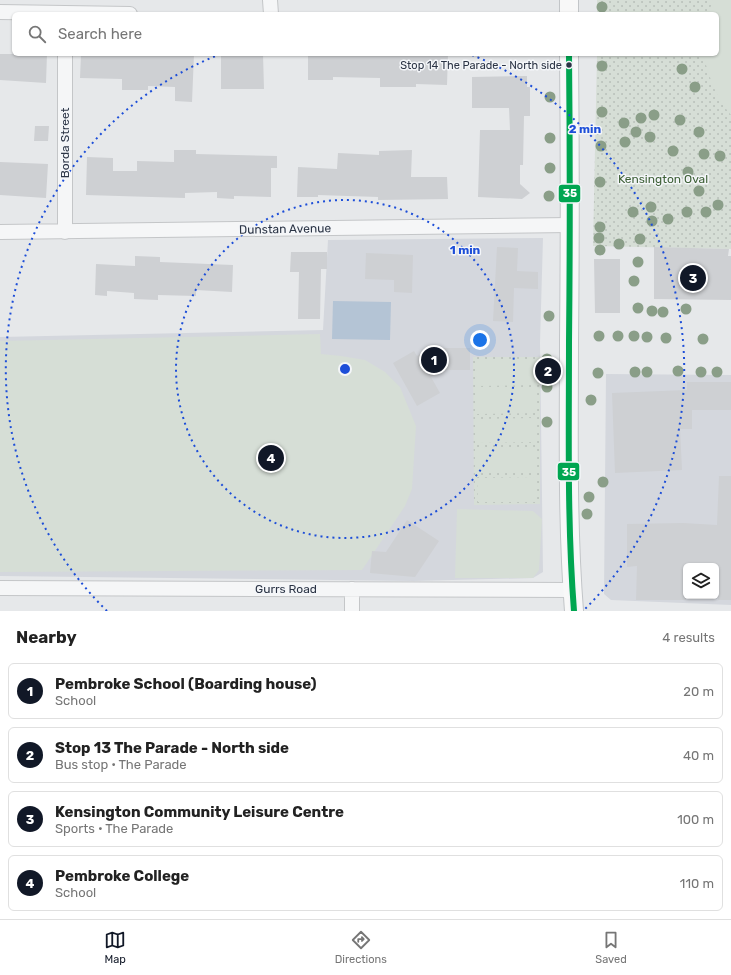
<!DOCTYPE html>
<meta charset="utf-8">
<style>
body{margin:0;font-family:Rubik,sans-serif;background:#f6f6f6;color:#222}
.controls{position:absolute;right:12px;bottom:12px;display:grid;overflow:hidden;border-radius:6px;box-shadow:0 1px 3px #0004}
.controls button{width:36px;height:36px;display:grid;place-items:center;padding:0;border:0;border-bottom:1px solid #e0e0e0;background:#fff;color:#222;font:20px sans-serif}
.you{position:absolute;left:480px;top:340px;width:14px;height:14px;margin:-10px;border:3px solid #fff;border-radius:50%;background:#1a73e8;box-shadow:0 0 0 6px #1a73e833}
.badge{display:grid;place-items:center;width:26px;height:26px;border-radius:50%;background:#111827;color:#fff;font-size:13px;font-weight:700}
.pin{position:absolute;translate:-50% -50%;border:2px solid #fff;box-shadow:0 1px 4px #0006}
.list{margin:0;padding:0;list-style:none}
h2{display:flex;justify-content:space-between;align-items:center;height:52px;margin:0;padding:0 16px;font-size:17px}
h2 small{font-size:13px;font-weight:400;color:#767676}
.list li{display:grid;grid-template-columns:26px 1fr auto;gap:12px;align-items:center;box-sizing:border-box;height:56px;margin:0 8px 8px;padding:0 8px;border:1px solid #e0e0e0;border-radius:6px}
.list b{display:block;font-size:15px;white-space:nowrap}
.list p{margin:0;font-size:13px;white-space:nowrap;color:#767676}
.list em{font-size:13px;font-style:normal;color:#767676}
.icon{flex:none;width:22px;height:22px;fill:none;stroke:currentColor;stroke-width:2;stroke-linecap:round;stroke-linejoin:round}
.map{position:relative;flex:none;width:731px;height:611px;overflow:hidden}
.search{position:absolute;background:#fff;box-shadow:0 1px 3px #0004;left:12px;right:12px;top:12px;height:44px;display:flex;align-items:center;gap:10px;box-sizing:border-box;padding:0 14px;border-radius:6px;color:#767676;font-size:15px}
.sheet{height:308px;background:#fff}
nav{display:flex;justify-content:space-around;align-items:center;box-sizing:border-box;height:56px;border-top:1px solid #e0e0e0;background:#fff;font-size:11px;color:#767676}
nav a{display:grid;justify-items:center;gap:2px}
nav .on{color:#111827}
.map>svg:first-child{display:block}
</style>
<div class="map">
<svg width="731" height="611" viewBox="0 0 731 611">
<defs>
<pattern id="park-dots" width="8" height="8" patternUnits="userSpaceOnUse"><rect width="8" height="8" fill="#d6ded6"/><path d="M2 2h.1M6 6h.1" fill="none" stroke="#b8bfb9" stroke-width="1.8" stroke-linecap="round"/></pattern>
</defs>
<rect width="100%" height="100%" fill="#e6e8ea"/>
<path fill="#d4d7dd" fill-rule="evenodd" d="M543,238l-3,105 3,229 -10,6 -120,3 -413,-5v-239l323,-7 5,-90z
M606,374l125,1v230l-120,-5 -7,-6zM686,566h30v30h-30z"/>
<path fill="url(#park-dots)" d="M597,0h134v249l-138,-3 4,-192h120v-40h-120z
M473,357h67v147l-66,1z"/>
<path fill="#d6ded6" d="M713,0h18v115c-15,-17 -21,-36 -27,-57v-4h13v-40h-9z
M320,334l1,20 20,2 24,4 20,12 15,15 16,39 -4,63 -7,17 -43,64 -362,2v-231z
M476,361h58l1,24 -58,1z
M477,389h58v24l-58,1z
M535,418v24l-58,1v-24z
M535,447v25h-58v-24z
M536,477v25h-58l-1,-24z
M457,509l76,2 9,8 -3,51 -6,8h-78z"/>
<path fill="#b4c4d5" d="M333,301l58,1 -1,38 -58,-1z"/>
<path fill="#ced0d3" d="M0,54h47l-1,29 -46,-3z
M81,54h113l-2,48 -17,-1v-14l-27,-1v4h-26v-11l-42,-1z
M221,54h42l1,35h-43z
M308,54h140l-1,31 -31,-1v3h-36v-9l-47,-1v3h-25z
M527,76v11h3v29h-6l-1,49h-3v19l10,9 -8,6 -44,-2 2,-67h30l-1,-22h-37v-31z
M35,126h14l-1,15h-14z
M174,150h22v4l81,2v12h-6v29l-37,-1v3l-17,-1v-6l-32,1v5l-99,-3 1,-38 26,1v13h24v-10l37,1z
M412,150l-1,27h36l1,22 -70,1v-3l-60,-2v2h-21l1,-30 39,2 1,-16 41,2v-4z
M0,162l48,2 -2,34 -46,-3z
M497,247l21,1 -1,23 21,1v17l-24,-1 -1,34 -20,-1z
M654,247l75,2 -1,7h3v44l-77,-1z
M291,252h36v17h-6l-1,50h-22l1,-47h-9z
M366,253l47,2 -1,38 -18,-1v-12l-29,-1z
M135,256l25,1v5l73,3 -1,27 -36,-2v6l-38,-1v5l-24,-1v-6l-27,-2v5l-12,-1 1,-31 39,2z
M594,259h26v54h-25z
M432,348h38v22h-26l-13,7 9,16 -23,13 -24,-43 21,-12 3,5z
M687,382h44v28h-39v19h-12l2,41 -67,3 -3,-80 75,-3z
M719,476h12v124h-13l1,-34 -33,-1v35h-50l1,-34 -10,1v-43l56,-1 34,2z
M407,520l32,21 -24,36 -45,-4 2,-22 14,1z"/>
<g fill="none" stroke-linecap="round" stroke-linejoin="round">
<g stroke="#c4c6c8" stroke-width="16">
<path id="minor" d="M270,0l1,14
M0,12l130,2
M65,54v178
M0,232l570,-7
M0,588l572,2
M352,611v-22"/>
</g>
<g stroke="#c2c5c8" stroke-width="20">
<path id="major" d="M569,14v-14
M569,54c1,96 1,192 0,288 0,90 -2,179 5,269"/>
</g>
<use href="#minor" stroke="#f5f6f7" stroke-width="14"/>
<use href="#major" stroke="#f8f8f8" stroke-width="18"/>
<g stroke="#f4f6f9" stroke-width="9">
<path id="bus-1" d="M569,54c1,96 1,192 0,288 0,90 -2,179 5,269"/>
</g>
<use href="#bus-1" stroke="#00a651" stroke-width="6"/>
</g>
<g fill="#8a9e88">
<circle cx="602" cy="7" r="5.5"/>
<circle cx="602" cy="66" r="5.5"/>
<circle cx="682" cy="69" r="5.5"/>
<circle cx="695" cy="87" r="5.5"/>
<circle cx="550" cy="97" r="5.5"/>
<circle cx="602" cy="112" r="5.5"/>
<circle cx="654" cy="115" r="5.5"/>
<circle cx="641" cy="118" r="5.5"/>
<circle cx="680" cy="120" r="5.5"/>
<circle cx="624" cy="123" r="5.5"/>
<circle cx="636" cy="132" r="5.5"/>
<circle cx="699" cy="132" r="5.5"/>
<circle cx="650" cy="137" r="5.5"/>
<circle cx="550" cy="138" r="5.5"/>
<circle cx="625" cy="142" r="5.5"/>
<circle cx="601" cy="146" r="5.5"/>
<circle cx="673" cy="151" r="5.5"/>
<circle cx="704" cy="154" r="5.5"/>
<circle cx="720" cy="156" r="5.5"/>
<circle cx="550" cy="168" r="5.5"/>
<circle cx="688" cy="172" r="5.5"/>
<circle cx="600" cy="182" r="5.5"/>
<circle cx="699" cy="191" r="5.5"/>
<circle cx="549" cy="196" r="5.5"/>
<circle cx="718" cy="205" r="5.5"/>
<circle cx="651" cy="207" r="5.5"/>
<circle cx="633" cy="212" r="5.5"/>
<circle cx="687" cy="212" r="5.5"/>
<circle cx="706" cy="212" r="5.5"/>
<circle cx="668" cy="219" r="5.5"/>
<circle cx="652" cy="221" r="5.5"/>
<circle cx="600" cy="227" r="5.5"/>
<circle cx="599" cy="238" r="5.5"/>
<circle cx="640" cy="239" r="5.5"/>
<circle cx="619" cy="244" r="5.5"/>
<circle cx="600" cy="250" r="5.5"/>
<circle cx="638" cy="262" r="5.5"/>
<circle cx="634" cy="281" r="5.5"/>
<circle cx="638" cy="308" r="5.5"/>
<circle cx="686" cy="309" r="5.5"/>
<circle cx="652" cy="311" r="5.5"/>
<circle cx="663" cy="312" r="5.5"/>
<circle cx="549" cy="316" r="5.5"/>
<circle cx="599" cy="336" r="5.5"/>
<circle cx="618" cy="336" r="5.5"/>
<circle cx="634" cy="336" r="5.5"/>
<circle cx="647" cy="337" r="5.5"/>
<circle cx="666" cy="338" r="5.5"/>
<circle cx="703" cy="339" r="5.5"/>
<circle cx="547" cy="359" r="5.5"/>
<circle cx="678" cy="371" r="5.5"/>
<circle cx="635" cy="372" r="5.5"/>
<circle cx="647" cy="372" r="5.5"/>
<circle cx="701" cy="372" r="5.5"/>
<circle cx="717" cy="372" r="5.5"/>
<circle cx="598" cy="373" r="5.5"/>
<circle cx="547" cy="387" r="5.5"/>
<circle cx="591" cy="400" r="5.5"/>
<circle cx="547" cy="422" r="5.5"/>
<circle cx="603" cy="482" r="5.5"/>
<circle cx="589" cy="497" r="5.5"/>
<circle cx="587" cy="514" r="5.5"/>
</g>
<g fill="none" stroke="#1d4ed8" stroke-width="2" stroke-dasharray="2 4">
<circle cx="345" cy="369" r="169"/>
<path d="M107 611A339 339 0 0 1 218 55M472 55A339 339 0 0 1 583 611"/>
</g>
<circle fill="#2b3445" stroke="#f4f6f9" stroke-width="1.5" cx="569" cy="65" r="3.5"/>
<g text-anchor="middle" dominant-baseline="central" stroke-width="3" stroke-linejoin="round" paint-order="stroke">
<g font-size="11" fill="#2b3445" stroke="#f4f6f9" text-anchor="end">
<text x="562" y="65">Stop 14 The Parade - North side</text>
</g>
<g font-size="12" fill="#2b3445" stroke="#f4f6f9">
<text transform="translate(65 143) rotate(-90)">Borda Street</text>
<text transform="translate(285 229) rotate(-1)">Dunstan Avenue</text>
<text x="286" y="589">Gurrs Road</text>
</g>
<g font-size="12" fill="#3f6138" stroke="#f4f6f9">
<text x="663" y="179">Kensington Oval</text>
</g>
</g>
<circle cx="345" cy="369" r="6" fill="#1d4ed8" stroke="#f4f6f9" stroke-width="2"/>
<g font-size="12" text-anchor="middle" font-weight="bold" fill="#1d4ed8" stroke="#f4f6f9" stroke-width="3" stroke-linejoin="round" paint-order="stroke">
<text x="585" y="133">2 min</text>
<text x="465" y="254">1 min</text>
</g>
<g stroke="#f4f6f9" stroke-width="1.5">
<rect x="558" y="184" width="23" height="19" rx="4" fill="#00a651"/>
<rect x="557" y="462" width="23" height="19" rx="4" fill="#00a651"/>
</g>
<g font-size="11" text-anchor="middle" font-weight="bold" fill="#fff">
<text x="570" y="197">35</text>
<text x="569" y="476">35</text>
</g>
</svg>
<div class="controls">
<button><svg class="icon" aria-label="layers" viewBox="0 0 24 24"><path d="M12 4l9 5-9 5-9-5zM3 14l9 5 9-5"/></svg></button>
</div>
<div class="you"></div>
<div class="pin badge" style="left:434px;top:360px">1</div>
<div class="pin badge" style="left:548px;top:371px">2</div>
<div class="pin badge" style="left:693px;top:278px">3</div>
<div class="pin badge" style="left:271px;top:458px">4</div>
<div class="search"><svg class="icon" aria-label="search" viewBox="0 0 24 24"><circle cx="10" cy="10" r="6"/><path d="M15 15l6 6"/></svg>Search here</div>
</div>
<section class="sheet">
<h2>Nearby<small>4 results</small></h2>
<ul class="list">
<li><span class="badge">1</span><div><b>Pembroke School (Boarding house)</b><p>School</p></div><em>20 m</em></li>
<li><span class="badge">2</span><div><b>Stop 13 The Parade - North side</b><p>Bus stop · The Parade</p></div><em>40 m</em></li>
<li><span class="badge">3</span><div><b>Kensington Community Leisure Centre</b><p>Sports · The Parade</p></div><em>100 m</em></li>
<li><span class="badge">4</span><div><b>Pembroke College</b><p>School</p></div><em>110 m</em></li>
</ul>
</section>
<nav>
<a class="on"><svg class="icon" aria-label="map" viewBox="0 0 24 24"><path d="M3 6l6-2 6 2 6-2v14l-6 2-6-2-6 2zM9 4v14M15 6v14"/></svg>Map</a>
<a><svg class="icon" aria-label="directions" viewBox="0 0 24 24"><path d="M12 3l9 9-9 9-9-9zM9 14v-3h6M13 9l2 2-2 2"/></svg>Directions</a>
<a><svg class="icon" aria-label="saved" viewBox="0 0 24 24"><path d="M7 4h10v16l-5-4-5 4z"/></svg>Saved</a>
</nav>
